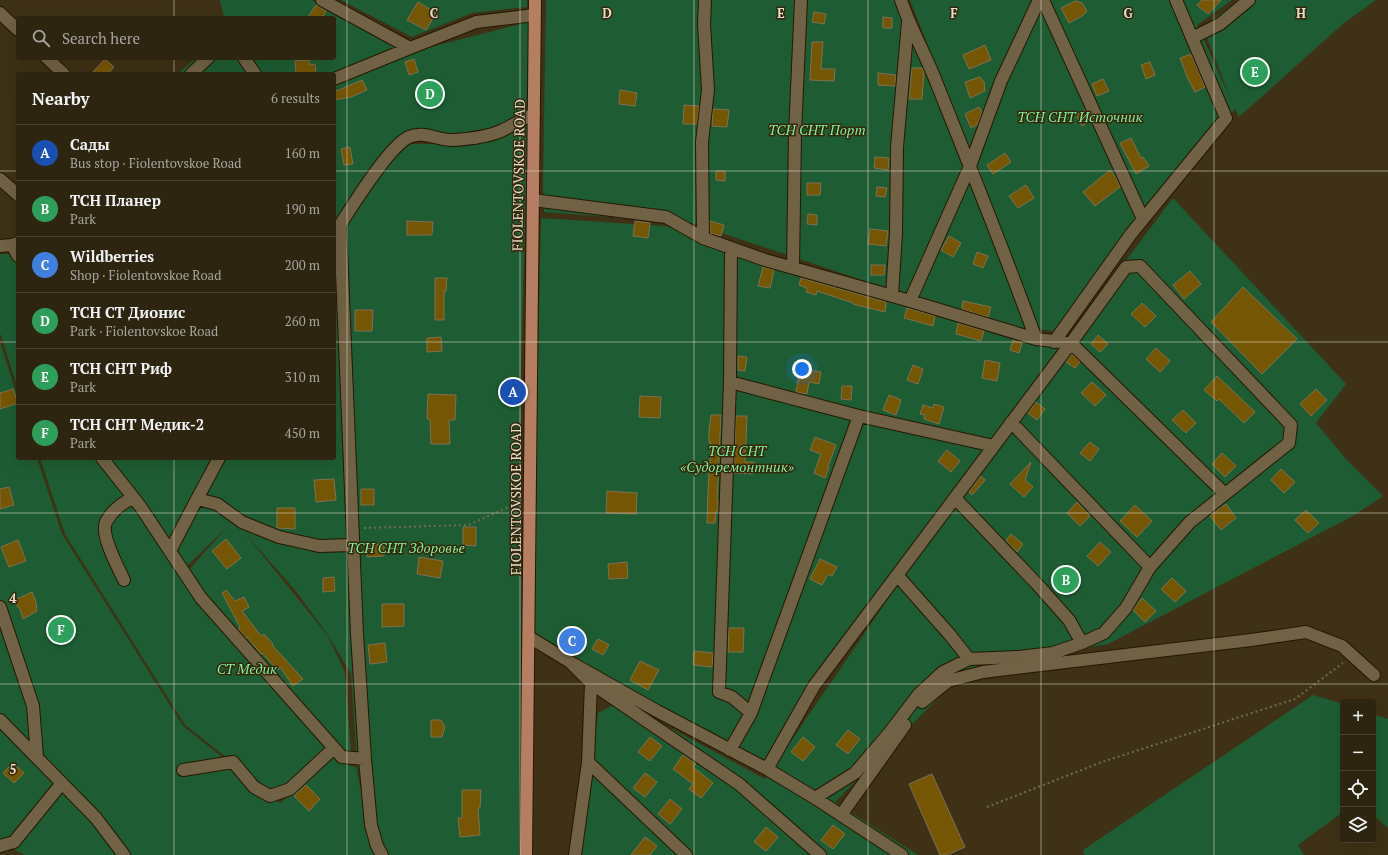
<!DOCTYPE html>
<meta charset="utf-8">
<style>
body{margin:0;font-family:"PT Serif",serif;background:#3a311e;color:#f1f3f6}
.controls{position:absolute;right:12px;bottom:12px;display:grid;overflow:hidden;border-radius:4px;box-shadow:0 4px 16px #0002}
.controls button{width:36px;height:36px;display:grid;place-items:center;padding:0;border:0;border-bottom:1px solid #494230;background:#2e2510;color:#f1f3f6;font:20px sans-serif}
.you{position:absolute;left:802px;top:369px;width:14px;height:14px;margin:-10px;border:3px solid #fff;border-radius:50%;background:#1a73e8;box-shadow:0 0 0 6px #1a73e833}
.badge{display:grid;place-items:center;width:26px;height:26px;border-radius:50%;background:#54cdc7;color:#fff;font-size:13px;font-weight:700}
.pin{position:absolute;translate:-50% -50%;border:2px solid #fff;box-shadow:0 1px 4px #0006}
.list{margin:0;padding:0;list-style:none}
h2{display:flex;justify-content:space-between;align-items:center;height:52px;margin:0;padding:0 16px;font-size:17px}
h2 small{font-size:13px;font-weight:400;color:#a7a59f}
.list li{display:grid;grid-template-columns:26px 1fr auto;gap:12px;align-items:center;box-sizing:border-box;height:56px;padding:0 16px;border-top:1px solid #494230}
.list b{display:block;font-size:15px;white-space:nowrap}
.list p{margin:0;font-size:13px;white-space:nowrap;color:#a7a59f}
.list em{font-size:13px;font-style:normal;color:#a7a59f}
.icon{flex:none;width:22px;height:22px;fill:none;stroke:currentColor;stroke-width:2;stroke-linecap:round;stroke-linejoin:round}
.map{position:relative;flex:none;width:1388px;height:855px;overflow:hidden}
.search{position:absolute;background:#2e2510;box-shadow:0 4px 16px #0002;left:16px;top:16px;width:320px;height:44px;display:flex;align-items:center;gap:10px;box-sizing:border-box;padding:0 14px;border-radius:4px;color:#a7a59f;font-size:15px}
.panel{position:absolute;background:#2e2510;box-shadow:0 4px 16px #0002;left:16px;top:72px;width:320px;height:388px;border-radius:4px}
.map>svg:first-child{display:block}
</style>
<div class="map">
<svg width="1388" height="855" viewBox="0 0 1388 855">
<rect width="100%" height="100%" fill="#3e3115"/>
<path fill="#1e5d33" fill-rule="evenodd" d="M220,0h91l104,51 114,-29 -3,91 -37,21 -89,1 -66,87v-148h-157l19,-16h138v-40h-110z
M341,0h186v7l-55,6 -60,24z
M546,0h359l126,334 -148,-47 -191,-64 -148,-11 -1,-28z
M910,0h322l-35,25 34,75 -28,-73 35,-27h138l-32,23 -105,94 -4,-8 -182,222 -14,-2z
M528,118l-7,251v486h-497l-24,-14v-499l18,56v60h19l25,76 121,192 97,77 30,-24 -30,20 -95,-74 -120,-191 -25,-76h62l85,114 41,-46 -42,41 -78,-109h226v-225l54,-68 22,-21h39zM243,531l53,60 32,44 23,39 6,89 11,60 -12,-56 -21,-5 16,-11 -6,-78 -17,-37z
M1173,198l173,186 -30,39 31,37 36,36 -30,20 -245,128 -141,25 -132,133 83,53h-337l17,-142 22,-12 145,78 291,-426 -294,420 -228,-125 3,-239 4,-191 125,8 394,122z
M0,254h18v135l-18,-56z
M1313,695l30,9v108l-45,33 6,10h-220l-1,-5z
M1373,714l15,5v109l-15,-13z"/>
<path fill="#755605" stroke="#7f7052" d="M1202,0h19l-13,14 -11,-9z
M1075,1l7,2 5,8 -5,5 -13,7 -8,-15z
M418,2l18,11 -10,17 -19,-10z
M316,5l10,6 -4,7h-15z
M814,12l12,2 -2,10 -12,-2z
M883,17l9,1v10h-9z
M812,42h11l-2,27h14l-1,12 -24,-1z
M985,45l6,15 -22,9 -6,-14z
M1191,54l14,33 -10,5 -7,-13 -8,-21z
M105,59l9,8 -6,7h-17z
M414,59l4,13 -9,3 -4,-13z
M309,60l1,5 5,-1 1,10h-20l-1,-13z
M1150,62l5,13 -9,4 -5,-14z
M912,68h10l2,4 -2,27h-13z
M878,73l18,2 -1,11 -17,-1z
M980,77l4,5 1,9 -15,7 -5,-16z
M1103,79l6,12 -12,5 -5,-12z
M362,80l5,10 -16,7 -17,3v-8z
M620,90l17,3 -2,13 -16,-2z
M684,105l15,1 -2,18h-14z
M979,107l3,5 -5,13 -6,3 -6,-14z
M713,109l16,1 -2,17 -15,-1z
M1085,110l5,11 -8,5 -6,-11z
M1131,138l10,20 2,-1 6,9 -13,8 -16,-31z
M350,147l3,17 -9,1 -3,-16z
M1005,153l6,9 -18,12 -6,-9z
M875,157l14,1 -1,12 -14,-2z
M1110,170l6,8 4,9 -25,19 -12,-14z
M716,171h9v10l-9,-1z
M807,183h14l-1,12h-13z
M1026,185l8,13 -16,10 -9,-12z
M877,187l10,1 -2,9 -9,-1z
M808,214l9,1v10l-10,-1z
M407,221l26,1 -1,13h-25z
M635,221l15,2 -2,15 -15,-2z
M710,221l14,4 -3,11 -11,-3z
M870,229l18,2 -2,15 -18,-2z
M949,236l12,7 -8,14 -12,-7z
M977,252l11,4 -5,12 -10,-4z
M871,265h14l-1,10h-13z
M763,267l11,3 -4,18 -12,-2z
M1190,271l11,13 -17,15 -11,-14z
M435,278h12l-1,13h-2v29h-9z
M801,278l85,24 -1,10 -32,-8v-1l-36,-12 -1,4 -10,-3 1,-4 -8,-3z
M1243,287l54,52 -35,35 -51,-52z
M963,301l28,6 -3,10 -26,-8z
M1142,303l14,13 -11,11 -14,-13z
M907,308l28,8 -2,10 -29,-8z
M355,310h18l-1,21h-17z
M958,323l26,8 -3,10 -25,-7z
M1098,335l10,9 -8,8 -9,-8z
M441,337l1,14 -15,1v-14z
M1013,340l9,3 -3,10 -9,-3z
M1156,348l14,13 -10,11 -14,-13z
M1072,354l8,8 -5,6 -9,-6z
M738,356l9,1 -2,14 -7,-1z
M985,360l15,3 -3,18 -15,-3z
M913,365l10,4 -5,15 -11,-4z
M809,370l12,2 -2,12 -10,-2 -2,12 -11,-2 3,-18 9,1z
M1217,376l38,36 -11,11 -25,-24 -2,2 -13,-11z
M1092,382l14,13 -11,11 -14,-13z
M842,386h10l-1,14 -10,-1z
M13,389l5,14 -18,6v-16z
M1316,389l11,11 -16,16 -11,-12z
M428,394l28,1 -1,25h-6l1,24h-19l-1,-25h-3z
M889,395l12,5 -5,15 -13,-5z
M640,396l21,1 -1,21 -21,-1z
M1036,402l9,7 -8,11 -9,-7z
M934,404l10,3 -5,17 -15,-5 1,-4 -5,-1 3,-9 10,3z
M1183,410l13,13 -10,10 -14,-13z
M711,415h10l-4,85h1v11h-2l-1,12h-8l1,-34 3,-46h-2v-12z
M736,416h11l-2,46h9l-1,12 -19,-1z
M815,437l21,8 -8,21 1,1 -4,11 -11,-5 7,-19 -11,-4z
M1090,442l9,7 -9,12 -10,-8z
M947,450l13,11 -9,11 -13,-11z
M1222,453l14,13 -11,11 -13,-13z
M1031,462l-6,18 8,7 -9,10 -14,-13z
M1281,469l14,13 -11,11 -13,-13z
M981,476l4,4 -13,15 -3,-3z
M334,479l2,21 -20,2 -2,-22z
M9,487l5,18 -14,4v-20z
M361,489h13v16h-13z
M607,491l30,2 -1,21 -30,-1z
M1077,502l13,14 -10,10 -13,-13z
M1226,504l10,14 -15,12 -11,-14z
M1135,505l17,16 -15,16 -17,-16z
M277,508h18v21l-18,-1z
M1306,510l13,13 -11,10 -13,-13z
M463,527h13v19l-13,-1z
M1011,534l12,10 -6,8 -11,-12z
M226,539l15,19 -14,11 -15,-18z
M18,540l8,21 -17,6 -8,-20z
M1100,542l11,10 -13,14 -11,-10z
M384,544v12l-17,1 -1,-12z
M419,557l24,4 -3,17 -23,-4z
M820,559l17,8 -5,9 -4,-2 -6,11 -12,-6z
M627,562l1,16 -19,1 -1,-15z
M334,577l1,14 -12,1v-14z
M1172,578l14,13 -11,11 -14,-13z
M226,590l9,11 9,-4 5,10 -7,4 19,25 3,-2 9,10 -1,1 31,34 -10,7 -13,-19 -2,3 -16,-17 -1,1 -14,-17 -1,1 -8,-9 2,-2 -18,-34z
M32,592l4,10 1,9 -14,8 -3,-10 -7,-8z
M1142,598l14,13 -11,11 -12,-12z
M382,604h22v22l-22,1z
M729,628h15l-1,24h-15z
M598,639l11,6 -6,10 -11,-6z
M385,643l2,19 -17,2 -2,-19z
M694,651l19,2 -1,14 -19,-2z
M640,661l19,9 -11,20 -18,-10z
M431,720h10l4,7 -3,10h-11z
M848,730l12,9 -12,15 -12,-9z
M650,737l12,9 -12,15 -12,-9z
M803,737l12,10 -12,14 -12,-9z
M683,755l13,9 -3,3 20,16 -12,15 -12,-9 4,-5 -20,-15z
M13,763l11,10 -10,10 -11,-10z
M645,773l12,9 -12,15 -12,-9z
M932,774l33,73 -18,8h-7l-31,-71z
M306,785l14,14 -11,12 -15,-15z
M462,790h19l-1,18h-2l2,27 -20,2 -2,-19h4z
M670,799l12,10 -12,15 -12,-10z
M833,825l12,9 -12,15 -12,-9z
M766,827l12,10 -12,14 -12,-9z
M645,837l12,9 -7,9h-19z"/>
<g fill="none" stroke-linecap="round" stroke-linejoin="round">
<g stroke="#251800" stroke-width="14">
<path id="minor" d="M322,0l88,48 66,-26 59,-7
M901,0c10,30 25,55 36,84 34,85 68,169 99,255
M1043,0l100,219
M0,13l18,17
M1192,38l28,-14 29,-24
M47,58l17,16
M244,58l11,16
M191,74l17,-16
M334,79l76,-31
M0,179l18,16
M533,200l133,17 37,21 62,22 145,41 126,38 35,4 154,151
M340,225l17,409 8,125 6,66 6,21 5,9
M334,228l6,-3c13,-20 49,-79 69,-88 15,-7 29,4 45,3 15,-1 33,-3 47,-9 11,-5 21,-12 33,-17
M703,238l-1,-96 6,-52 -4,-66 1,-24
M12,245l6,11
M0,246l12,-1 6,-2
M731,248l-1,134 -11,310 13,5 19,16
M793,268l2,-135 6,-133
M892,296l4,-63 1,-86 11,-125
M910,301l60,-135 31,-85 38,-81
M1054,342l77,-108 95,-116 -50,-118
M730,382l129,34 135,30
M1011,422l139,145
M102,458l38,48 61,92 141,159 23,2
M219,458l-22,41 20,5 25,18 37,15 40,9 34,-1
M955,498l82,86 32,36 13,23
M170,551l27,-52
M897,575l53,60 19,24
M124,580c-6,-13 -24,-45 -18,-58 6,-12 16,-18 27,-25
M0,607l33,99 4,51
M529,637l41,25 21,21 148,101 81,71
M570,662l87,49 110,58 48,29 87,57
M922,702l26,-21 35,-9 268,-32 55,-8 36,14 32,29
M0,720l96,98 28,37
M730,750l21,-37 108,-297
M588,762l98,93
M767,769l47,-83 257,-343 55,-76 14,-1 151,159 -2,18 -99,79 -40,45 -24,41 -22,25 -22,10 -29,10 -34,4 -50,2 -26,13 -24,22 -29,38 -35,41 -40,25
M183,770l50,-8 21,25 16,9 20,-7 44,-41
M841,815l64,-90
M0,846l14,-4 48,-59
M575,855l13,-93 3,-79"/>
</g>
<g stroke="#251800" stroke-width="14">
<path id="major" d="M526,855l9,-855"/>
</g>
<path stroke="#756951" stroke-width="2" stroke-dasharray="2 3" stroke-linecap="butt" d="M364,528l104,-3 43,-19 8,-1
M987,807l115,-45 193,-63 48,-36"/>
<use href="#minor" stroke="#716245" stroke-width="12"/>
<use href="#major" stroke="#b57e62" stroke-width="12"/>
</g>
<path fill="none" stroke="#e6ddcd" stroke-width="1" stroke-opacity="0.55" d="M174,0v18M347,0v855M520,0v855M694,0v855M868,0v855M1041,0v855M1214,0v855M174,58v16M0,171h18M334,171h1054M0,342h18M334,342h1054M174,458v397M0,513h1388M0,684h1388"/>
<g text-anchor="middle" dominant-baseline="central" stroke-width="3" stroke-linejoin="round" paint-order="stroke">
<g font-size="14" font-style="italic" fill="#83ef9f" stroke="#34270a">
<text x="1080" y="116">ТСН СНТ Источник</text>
<text x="817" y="129">ТСН СНТ Порт</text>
<text x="737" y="450">ТСН СНТ<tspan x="737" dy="16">«Судоремонтник»</tspan></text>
<text x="406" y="547">ТСН СНТ Здоровье</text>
<text x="247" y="668">СТ Медик</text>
</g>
<g font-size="14" fill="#e6ddcd" stroke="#34270a">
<text transform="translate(518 175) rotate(-89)">FIOLENTOVSKOE ROAD</text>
<text transform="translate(515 499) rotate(-90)">FIOLENTOVSKOE ROAD</text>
</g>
</g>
<g font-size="13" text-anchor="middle" font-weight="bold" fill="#e6ddcd" stroke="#34270a" stroke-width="3" stroke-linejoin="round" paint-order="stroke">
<text x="434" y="18">C</text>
<text x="607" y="18">D</text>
<text x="781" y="18">E</text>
<text x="954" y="18">F</text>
<text x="1128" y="18">G</text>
<text x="1301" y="18">H</text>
<text x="13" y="603">4</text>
<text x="13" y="774">5</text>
</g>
</svg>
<div class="controls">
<button>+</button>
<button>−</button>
<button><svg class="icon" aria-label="locate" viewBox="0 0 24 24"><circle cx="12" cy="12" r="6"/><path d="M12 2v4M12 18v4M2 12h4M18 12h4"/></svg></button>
<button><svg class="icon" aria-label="layers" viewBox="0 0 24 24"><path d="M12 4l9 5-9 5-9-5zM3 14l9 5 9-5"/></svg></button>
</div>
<div class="you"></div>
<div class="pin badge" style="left:513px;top:392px;background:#1a4fb4">A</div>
<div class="pin badge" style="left:1066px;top:580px;background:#2e9e5b">B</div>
<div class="pin badge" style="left:572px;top:641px;background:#3f7fe0">C</div>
<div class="pin badge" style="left:430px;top:94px;background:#2e9e5b">D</div>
<div class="pin badge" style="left:1255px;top:72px;background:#2e9e5b">E</div>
<div class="pin badge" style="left:61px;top:630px;background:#2e9e5b">F</div>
<div class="search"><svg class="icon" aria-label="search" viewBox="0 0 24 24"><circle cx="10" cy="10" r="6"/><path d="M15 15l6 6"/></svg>Search here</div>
<section class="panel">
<h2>Nearby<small>6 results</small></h2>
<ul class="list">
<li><span class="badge" style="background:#1a4fb4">A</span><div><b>Сады</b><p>Bus stop · Fiolentovskoe Road</p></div><em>160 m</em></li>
<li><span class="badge" style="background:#2e9e5b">B</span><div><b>ТСН Планер</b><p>Park</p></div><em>190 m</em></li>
<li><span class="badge" style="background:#3f7fe0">C</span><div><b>Wildberries</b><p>Shop · Fiolentovskoe Road</p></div><em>200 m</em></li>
<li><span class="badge" style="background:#2e9e5b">D</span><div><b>ТСН СТ Дионис</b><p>Park · Fiolentovskoe Road</p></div><em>260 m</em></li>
<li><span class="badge" style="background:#2e9e5b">E</span><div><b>ТСН СНТ Риф</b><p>Park</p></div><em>310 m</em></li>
<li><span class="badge" style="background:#2e9e5b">F</span><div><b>ТСН СНТ Медик-2</b><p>Park</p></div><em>450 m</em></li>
</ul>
</section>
</div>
